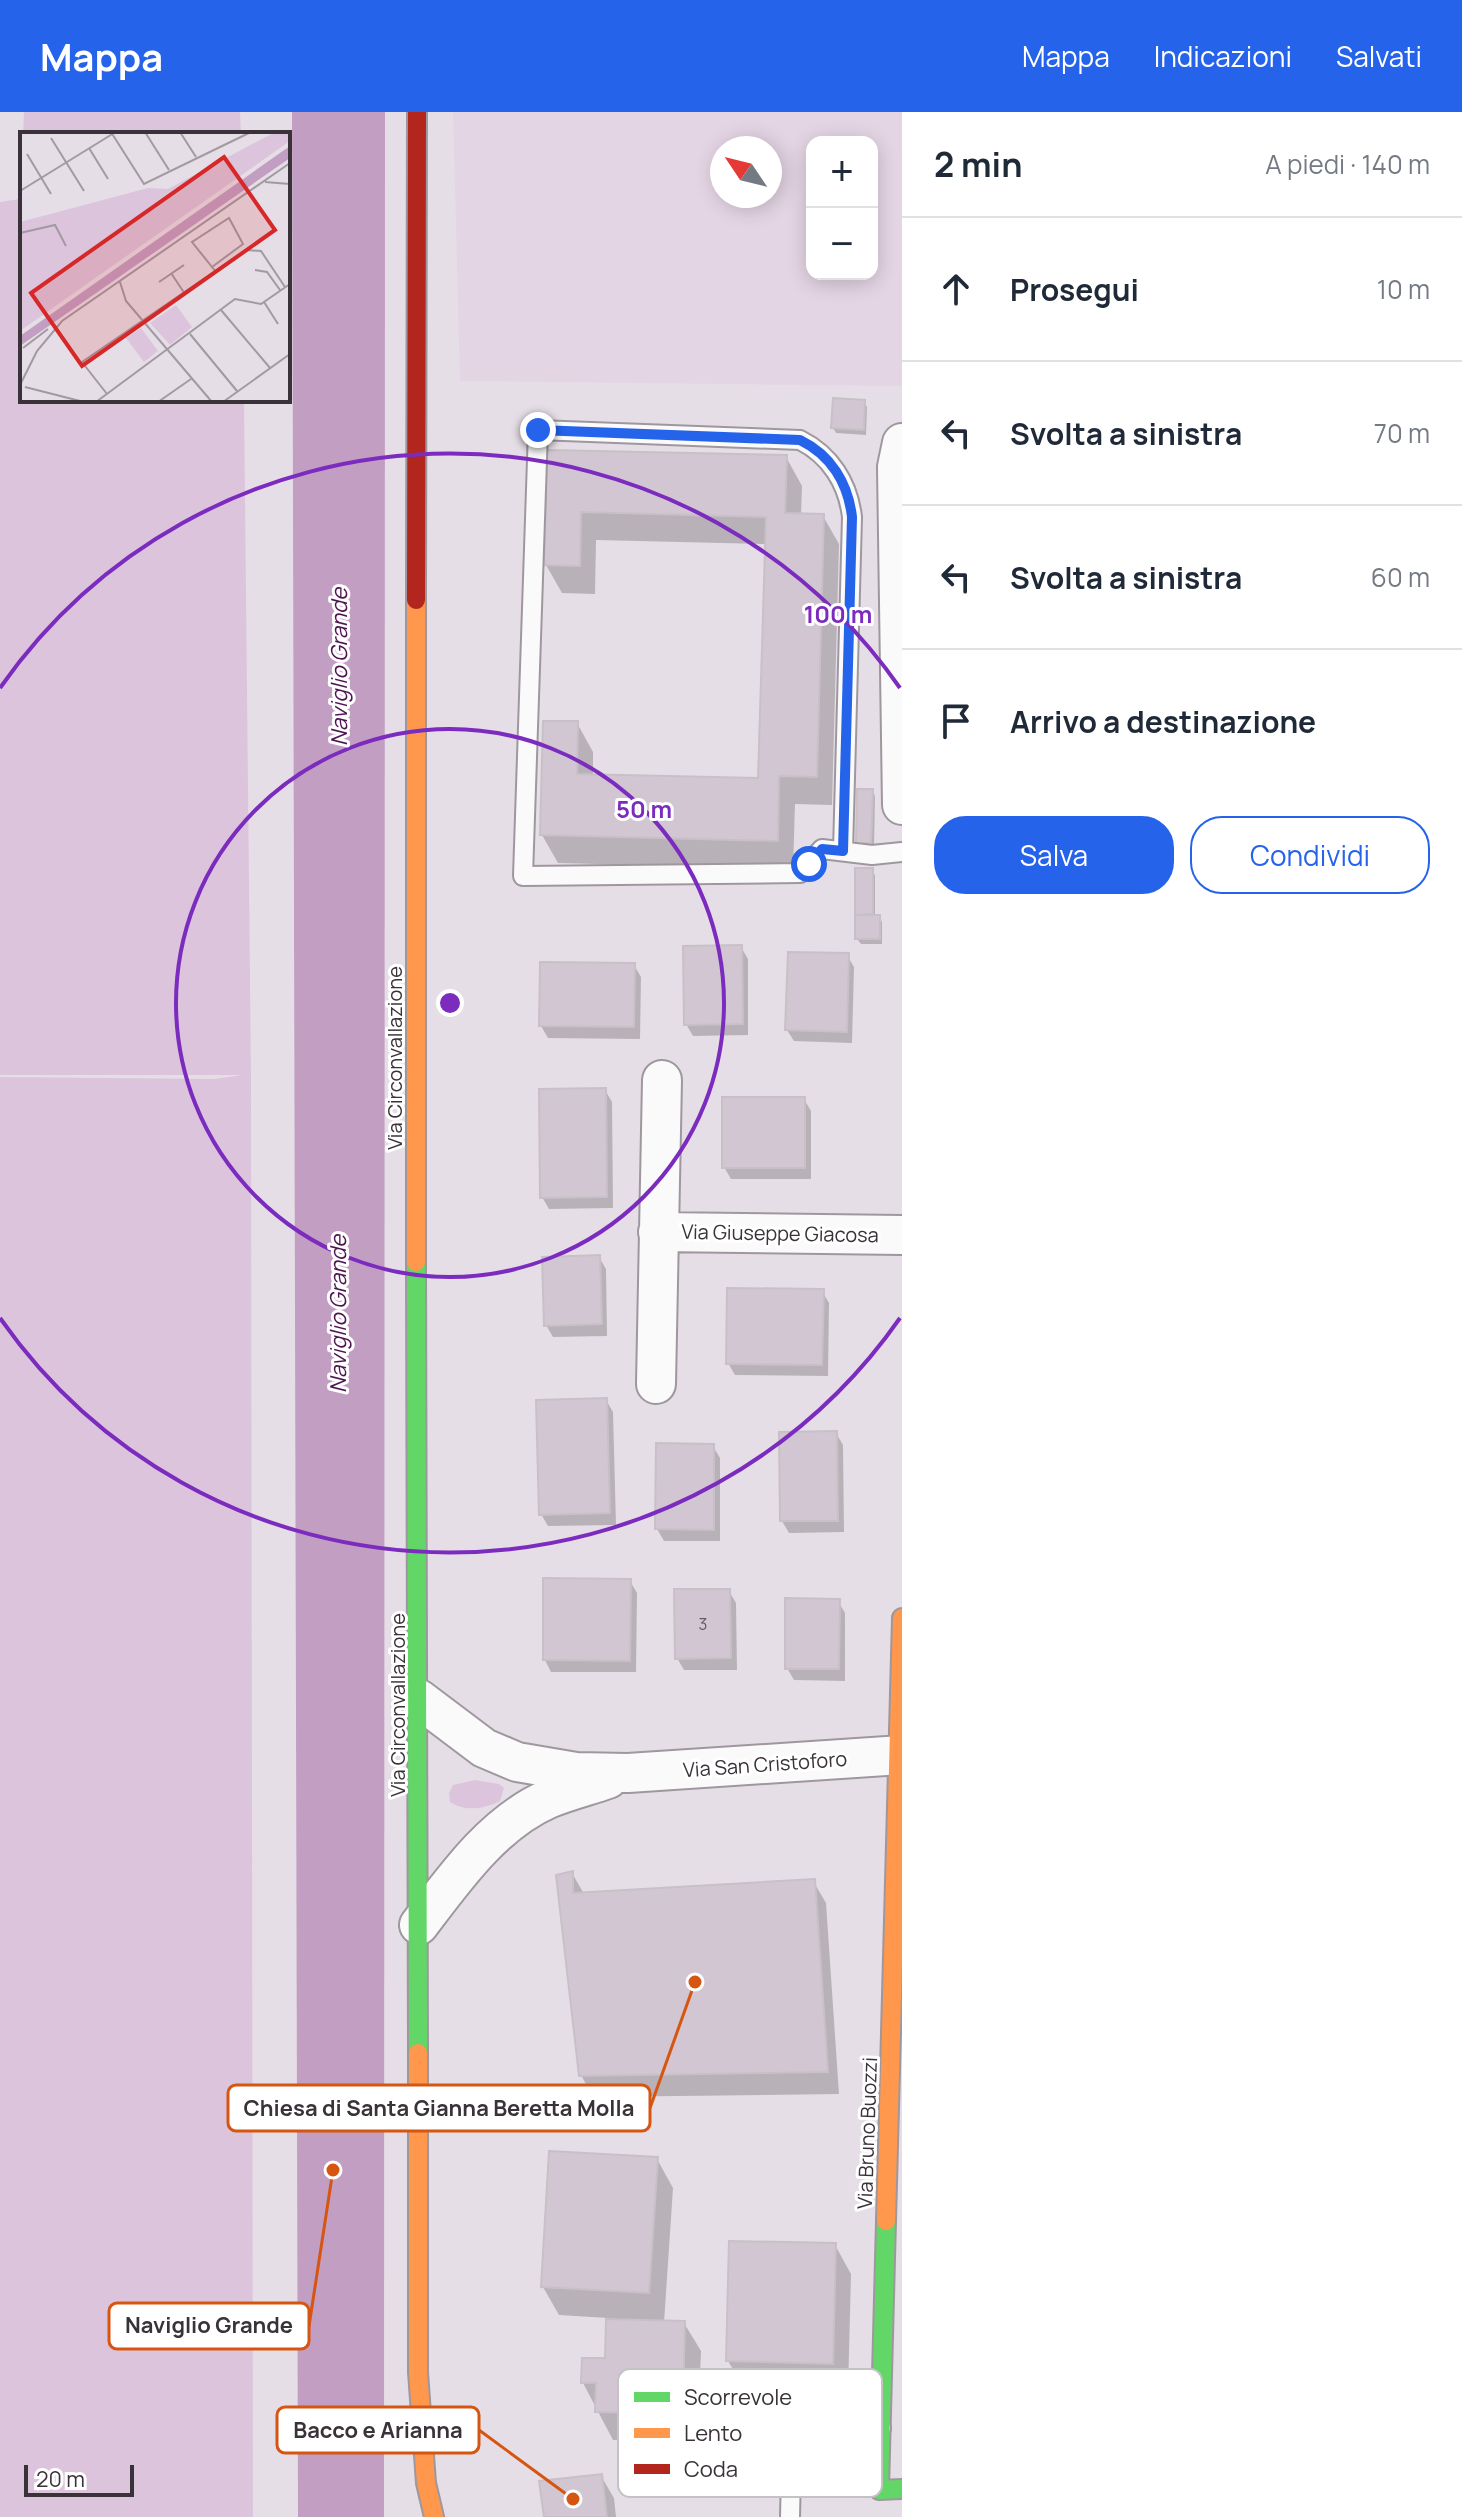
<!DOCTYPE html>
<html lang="it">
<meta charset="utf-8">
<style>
body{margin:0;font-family:Manrope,sans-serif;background:#f2f2f3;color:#1f2937}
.controls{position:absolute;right:24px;top:24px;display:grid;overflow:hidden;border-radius:16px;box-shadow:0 4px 20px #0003}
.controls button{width:72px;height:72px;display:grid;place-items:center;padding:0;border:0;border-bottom:2px solid #e0e1e3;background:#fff;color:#1f2937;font:40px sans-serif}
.compass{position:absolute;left:710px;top:24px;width:72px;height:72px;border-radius:50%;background:#fff;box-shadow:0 4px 20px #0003;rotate:305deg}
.scale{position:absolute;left:24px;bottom:20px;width:110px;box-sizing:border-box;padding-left:8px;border:4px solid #393339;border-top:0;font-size:22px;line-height:28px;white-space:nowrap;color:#393339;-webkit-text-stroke:6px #fff;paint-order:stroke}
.stop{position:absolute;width:24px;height:24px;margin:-18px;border:6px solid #2563eb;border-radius:50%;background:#fff}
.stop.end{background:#2563eb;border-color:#fff;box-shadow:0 2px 8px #0008}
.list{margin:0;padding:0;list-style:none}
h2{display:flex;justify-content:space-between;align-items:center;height:104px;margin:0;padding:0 32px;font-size:34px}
h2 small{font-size:26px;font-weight:400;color:#747a83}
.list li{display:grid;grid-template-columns:52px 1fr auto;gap:24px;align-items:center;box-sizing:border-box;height:144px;padding:0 32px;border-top:2px solid #e0e1e3}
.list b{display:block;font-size:30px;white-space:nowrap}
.list em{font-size:26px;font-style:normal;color:#747a83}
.actions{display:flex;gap:16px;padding:24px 32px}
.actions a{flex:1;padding:18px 0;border:2px solid #2563eb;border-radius:32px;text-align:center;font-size:28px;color:#2563eb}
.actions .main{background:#2563eb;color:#fff}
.icon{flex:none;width:44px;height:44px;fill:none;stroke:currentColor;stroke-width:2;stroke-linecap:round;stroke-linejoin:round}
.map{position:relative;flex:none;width:902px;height:2405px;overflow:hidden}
header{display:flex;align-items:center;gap:48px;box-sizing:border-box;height:112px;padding:0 40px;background:#2563eb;color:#fff}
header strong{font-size:38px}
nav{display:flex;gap:44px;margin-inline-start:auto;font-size:28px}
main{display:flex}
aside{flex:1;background:#fff}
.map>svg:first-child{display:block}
</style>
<header>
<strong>Mappa</strong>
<nav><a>Mappa</a><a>Indicazioni</a><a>Salvati</a></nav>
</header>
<main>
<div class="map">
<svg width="902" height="2405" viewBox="0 0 902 2405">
<rect width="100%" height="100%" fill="#e6dee6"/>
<path fill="#e4d5e4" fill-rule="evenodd" d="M453,0h449v274l-442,-5zM812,30h60v132h-60zM722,36h48v48h-48z"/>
<path fill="#dcc5dc" d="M24,0h216l1,22h-218z
M22,39v249h222l7,675 2,1442h-253v-1440l215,2 27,-4h-242v-873l20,-3z
M475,1668l24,4 5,4 -4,13c-15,8 -35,11 -50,1l-1,-9 4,-8z"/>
<path fill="#c29ec2" d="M292,0h93l-1,2405h-86z"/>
<path fill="#0003" d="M864,290l3,5 -1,28 -30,-2 -3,-5z
M549,340l237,5 16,29 -1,29 22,1 16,28 -7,261 -37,-1 -2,65 -235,-6 -16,-28 35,-112 16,29v25l167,3 7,-236 -171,-4 -1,54 -33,-1 -16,-28z
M872,679l3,5 -1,52h-13l-3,-6z
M857,758h14l4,5v41h4l3,6v22h-21l-4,-5z
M741,835l7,12v76l-55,1 -7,-12z
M847,843l7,12 -2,76 -58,-2 -7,-11z
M634,853l7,12 -1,62 -92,-1 -7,-12z
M605,978l7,12 1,106 -64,1 -7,-12z
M804,987l7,12v68h-80l-7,-12z
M599,1145l7,12 1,67 -54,1 -7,-12z
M822,1179l7,12 -1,73 -93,-1 -7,-12z
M606,1288l7,12 3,113 -68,1 -7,-12z
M836,1321l7,12 1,87 -55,1 -7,-12z
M713,1334l7,12v83h-56l-7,-12z
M630,1469l7,12 -1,79h-85l-6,-12z
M729,1479l7,12 1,67h-53l-7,-12z
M838,1489l7,12v68l-51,-1 -7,-12z
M572,1761l12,21 229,-13 13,22 13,191 -246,3 -12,-22z
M657,2047l16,29 -9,135h20l17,28 -3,78 -38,-1v13l-47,-1 -30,-57 24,-23 1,-42 -49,-3 -16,-28z
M835,2133l16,29 -3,117 -103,-2 -17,-28z
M601,2364l13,22 2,19h-70z"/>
<path fill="#d2c6d2" stroke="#c7c1c7" stroke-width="2" d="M833,286l32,2 -1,30 -33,-2z
M547,338l240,5 -2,58 39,1 -7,263 -38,-1 -1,65 -238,-6 3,-114h35l-1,53 181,4 8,-261 -185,-5 -1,54 -36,-1z
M857,677h16l-2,54h-15z
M855,756h18v46l-18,1z
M855,803h25v24h-25z
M742,833l1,79 -59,1 -1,-79z
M788,840l61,1 -2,79 -62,-2z
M540,850l95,1 -1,64 -95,-1z
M606,976l1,109 -67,1 -1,-109z
M722,985h83v71h-83z
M600,1143l2,69 -58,2 -2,-69z
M727,1176l97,1 -2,76 -96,-1z
M607,1286l3,115 -71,2 -3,-115z
M837,1319l1,90h-58l-1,-89z
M656,1331l58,1v86l-59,-1z
M543,1466l88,1 -1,82 -87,-1z
M674,1477h56l1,69 -56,1z
M785,1486l55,1 -1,70h-54z
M573,1759v22l242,-14 13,193 -249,4 -23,-201z
M549,2039l109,6 -9,136 -108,-6z
M729,2129l107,2 -3,121 -107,-3z
M606,2207l79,2 -2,80 -38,-1v13l-50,-1 1,-29h-15l1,-25h23z
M602,2362l5,43h-63l-5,-36z"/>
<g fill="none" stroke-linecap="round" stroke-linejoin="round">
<g stroke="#9e989e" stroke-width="22">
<path id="lane" d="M843,739l9,-334c-4,-34 -22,-62 -52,-77l-262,-10 -15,446 277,-3 22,-24 50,6 30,-3
M790,2405l2,-89h89"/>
</g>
<g stroke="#9e989e" stroke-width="42">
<path id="street" d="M902,331l-5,24 5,338
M658,1120l244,3
M656,1272l6,-304
M419,1587l65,49 33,14 59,10 52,1 274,-18
M419,1813c35,-46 74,-102 129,-126 19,-8 40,-13 60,-20"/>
</g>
<g stroke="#9e989e" stroke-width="22">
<path id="fast" d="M416,1150l2,791
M886,2109l-7,269 23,-1"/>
</g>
<g stroke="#9e989e" stroke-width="22">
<path id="slow" d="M416,488v662
M418,1941v319l8,111 8,34
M886,2109l16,-603"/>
</g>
<g stroke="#9e989e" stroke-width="22">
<path id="jam" d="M416,488l1,-488"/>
</g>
<use href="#lane" stroke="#fbfafb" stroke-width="18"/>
<use href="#street" stroke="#fbfafb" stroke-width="38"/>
<use href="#fast" stroke="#63d668" stroke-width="18"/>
<use href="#slow" stroke="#ff974d" stroke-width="18"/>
<use href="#jam" stroke="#b3261e" stroke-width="18"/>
</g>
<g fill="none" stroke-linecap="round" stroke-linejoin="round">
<path stroke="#2563eb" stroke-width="10" d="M538,318l262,10c31,15 48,43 52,77l-9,334 -21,-2 -13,15"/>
</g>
<g fill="none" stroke="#7b2cbf" stroke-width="4">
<circle cx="450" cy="891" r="274"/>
<path d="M900 1206A549 549 0 0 1 0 1206M0 576A549 549 0 0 1 900 576"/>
</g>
<g text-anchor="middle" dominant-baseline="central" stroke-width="6" stroke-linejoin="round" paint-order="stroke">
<g font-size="16" fill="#625a62">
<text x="703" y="1512">3</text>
</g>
<g font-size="20" fill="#393339" stroke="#fff">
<text transform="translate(394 946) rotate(-90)">Via Circonvallazione</text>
<text transform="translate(780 1121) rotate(1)">Via Giuseppe Giacosa</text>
<text transform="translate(397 1593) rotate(-90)">Via Circonvallazione</text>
<text transform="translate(765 1652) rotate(-4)">Via San Cristoforo</text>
<text transform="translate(867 2021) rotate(-88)">Via Bruno Buozzi</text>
</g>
<g font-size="22" font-style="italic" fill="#4d1450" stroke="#fff">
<text transform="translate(339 555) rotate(-90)">Naviglio Grande</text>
<text transform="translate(338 1202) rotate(-90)">Naviglio Grande</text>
</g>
</g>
<g transform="translate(20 20)">
<rect width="270" height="270" fill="#e6dee6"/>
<path d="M255,0h15v9l-270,190v-109l128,-34 20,1zM156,173l16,22 -22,18 -20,-22zM121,196l17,23 -14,11 -18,-24z" fill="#dcc5dc"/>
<path d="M270,14v12l-270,188v-10z" fill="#c29ec2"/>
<path fill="none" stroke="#a19aa1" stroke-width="2" d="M91,0l33,52 107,-52M125,0l24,38M160,0l16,25M31,6l33,53M69,16l19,31M7,22l24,40M245,50l25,2M0,59l94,-58M0,101l35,-8 11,21M192,135l31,-23 -14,-26 -37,24 24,30M235,138l12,2 13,18M151,141l14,21M100,150l6,19 86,101M139,150l25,-17M244,170l14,22M201,178l49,58M170,202l47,57M3,216l25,-19M0,253l17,-34 25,-30 228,-158M5,255l59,15M87,262l-25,-32 164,-112 15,1 24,36M76,270l139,-103 26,5 29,-20M138,270l33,-23M203,270l67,-48"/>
<path fill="#d62828" fill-opacity="0.15" stroke="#d62828" stroke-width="4" d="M204,25l51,73 -193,136 -51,-73z"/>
<rect width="270" height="270" fill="none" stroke="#393339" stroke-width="4"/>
</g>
<rect x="618" y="2257" width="264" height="128" rx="12" fill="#fff" stroke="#c4c2c4" stroke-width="2"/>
<rect x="634" y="2280" width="36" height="10" fill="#63d668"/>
<rect x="634" y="2316" width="36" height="10" fill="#ff974d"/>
<rect x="634" y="2352" width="36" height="10" fill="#b3261e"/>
<g font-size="22" fill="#393339">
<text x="684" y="2293">Scorrevole</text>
<text x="684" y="2329">Lento</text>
<text x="684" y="2365">Coda</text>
</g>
<circle cx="450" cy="891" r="12" fill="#7b2cbf" stroke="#fff" stroke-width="4"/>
<g font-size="24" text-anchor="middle" font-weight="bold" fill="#7b2cbf" stroke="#fff" stroke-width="6" stroke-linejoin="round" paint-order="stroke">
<text x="838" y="511">100 m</text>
<text x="644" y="706">50 m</text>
</g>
<path fill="none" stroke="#d65510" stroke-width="3" d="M695 1870L650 1996M333 2058L309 2214M573 2387L479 2318"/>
<g fill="#d65510" stroke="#fff" stroke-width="3">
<circle cx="695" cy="1870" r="8"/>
<circle cx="333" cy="2058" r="8"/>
<circle cx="573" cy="2387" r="8"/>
</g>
<g fill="#fff" stroke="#d65510" stroke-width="3">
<rect x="228" y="1973" width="422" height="46" rx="8"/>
<rect x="109" y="2191" width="200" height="46" rx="8"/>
<rect x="277" y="2295" width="202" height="46" rx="8"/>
</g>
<g font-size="22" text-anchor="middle" font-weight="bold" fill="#393339">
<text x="439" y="2004">Chiesa di Santa Gianna Beretta Molla</text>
<text x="209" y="2221">Naviglio Grande</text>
<text x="378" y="2326">Bacco e Arianna</text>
</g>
</svg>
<div class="controls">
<button>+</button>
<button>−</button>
</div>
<svg class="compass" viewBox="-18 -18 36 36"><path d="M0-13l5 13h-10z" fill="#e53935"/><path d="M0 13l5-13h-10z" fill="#747a83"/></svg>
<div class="scale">20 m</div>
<div class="stop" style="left:809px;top:752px"></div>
<div class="stop end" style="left:538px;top:318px"></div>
</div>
<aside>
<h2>2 min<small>A piedi · 140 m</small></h2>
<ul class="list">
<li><svg class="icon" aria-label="ahead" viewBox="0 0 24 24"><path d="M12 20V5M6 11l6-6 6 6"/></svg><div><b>Prosegui</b></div><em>10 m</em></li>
<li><svg class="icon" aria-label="left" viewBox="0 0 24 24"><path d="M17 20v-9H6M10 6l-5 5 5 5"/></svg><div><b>Svolta a sinistra</b></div><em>70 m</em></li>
<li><svg class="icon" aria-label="left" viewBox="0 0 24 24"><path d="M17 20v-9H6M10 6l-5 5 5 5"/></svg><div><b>Svolta a sinistra</b></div><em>60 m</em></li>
<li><svg class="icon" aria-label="arrive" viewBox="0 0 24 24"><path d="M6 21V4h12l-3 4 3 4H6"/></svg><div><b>Arrivo a destinazione</b></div></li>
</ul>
<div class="actions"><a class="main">Salva</a><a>Condividi</a></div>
</aside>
</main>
